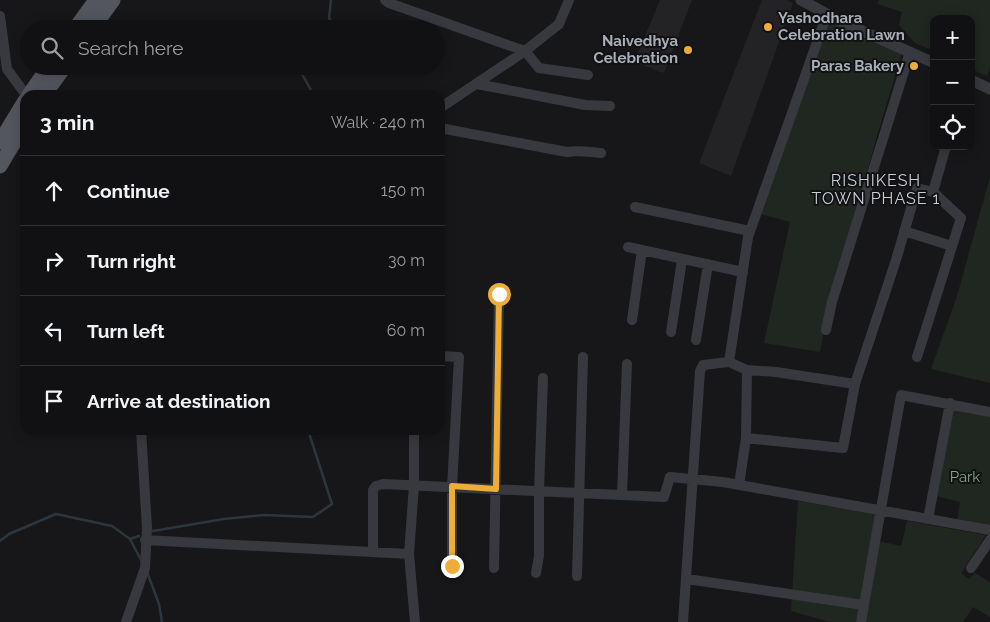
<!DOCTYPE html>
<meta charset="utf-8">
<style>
body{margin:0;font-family:Raleway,sans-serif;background:#1e1f21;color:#f1f3f6}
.controls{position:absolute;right:15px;top:15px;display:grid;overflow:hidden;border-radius:10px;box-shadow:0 2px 12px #0003}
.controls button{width:45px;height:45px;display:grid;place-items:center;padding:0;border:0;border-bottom:1px solid #303133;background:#111113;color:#f1f3f6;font:25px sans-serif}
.stop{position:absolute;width:15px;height:15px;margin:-11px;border:4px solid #eeac39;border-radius:50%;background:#fff}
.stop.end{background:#eeac39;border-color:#fff;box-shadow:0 1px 5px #0008}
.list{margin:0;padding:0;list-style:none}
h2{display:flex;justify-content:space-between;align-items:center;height:65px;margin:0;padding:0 20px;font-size:21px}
h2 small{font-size:16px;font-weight:400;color:#9c9da0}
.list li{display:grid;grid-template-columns:32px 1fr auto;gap:15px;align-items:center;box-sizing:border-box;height:70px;padding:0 20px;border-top:1px solid #303133}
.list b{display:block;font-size:19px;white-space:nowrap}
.list em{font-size:16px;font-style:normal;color:#9c9da0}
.icon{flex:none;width:28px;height:28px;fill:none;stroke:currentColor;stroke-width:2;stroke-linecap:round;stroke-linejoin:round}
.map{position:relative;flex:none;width:990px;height:622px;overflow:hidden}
.search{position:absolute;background:#111113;box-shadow:0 2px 12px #0003;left:20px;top:20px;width:425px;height:55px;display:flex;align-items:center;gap:12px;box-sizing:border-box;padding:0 18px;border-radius:28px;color:#9c9da0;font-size:19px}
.panel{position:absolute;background:#111113;box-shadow:0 2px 12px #0003;left:20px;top:90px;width:425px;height:345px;border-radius:15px}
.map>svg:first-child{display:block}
</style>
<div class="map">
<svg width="990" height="622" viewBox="0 0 990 622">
<rect width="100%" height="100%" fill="#171719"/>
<path fill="#232326" d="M660,0h32l-28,73 -30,-11z
M762,0h25l6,3 -62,173 -32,-13z"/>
<path fill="#1f2720" d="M879,0h111v67l-3,9 -16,-7v-50h-37v32l-19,-8 -16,-18 3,-13 -25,-8z
M827,18l75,35 -25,83 -20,73 -25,78 -12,65 -56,-9 26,-121 -30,-8z
M990,177v206l-59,-14 26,-73z
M952,408l38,8v110l-33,-5 3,-19 -24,-6z
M798,501l80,13 -4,26 27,6 6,-25 79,14 -25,38 8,6 6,-6 15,9v35l-17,-10 -10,15h-134l-38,-11z"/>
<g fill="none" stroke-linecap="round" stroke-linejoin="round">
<path stroke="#2d363d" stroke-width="2.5" d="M331,0l-2,18 7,11
M303,66l-2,6 11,20h36v3
M153,531l71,-12 40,-4 49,2 19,-13 -24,-74
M130,539l11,21
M0,541l9,-7 47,-20 56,12 18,13 9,-3
M147,572l12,32 3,18"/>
<path stroke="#38393e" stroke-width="10" d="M385,0l4,3 136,48 14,17 49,7
M0,16l7,53 19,26
M477,84l108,21 25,1
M440,108l85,-57 34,-27 10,-24
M440,128l127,24c13,-2 21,0 34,1
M635,207l115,24
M904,231l48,15
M628,247l115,25
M632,320l10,-70
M826,330l6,-28 78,-250
M671,332l11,-72
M696,340l12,-76
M440,356l19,1 -7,130v79
M917,357l44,-139 -28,-26
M729,362l19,-125 79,-223
M746,438l97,10 12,-64 41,-124 21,-72 16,4 13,-46
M739,485l7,-47 1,-68
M622,495l5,-131
M928,519l22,-116
M145,540l264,14 5,-69v-55
M373,552v-62l3,-4 7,-2 281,13 6,-20 53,5 267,48
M409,554l6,68
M494,568l5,-274
M971,568l19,-28
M536,573l3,-17v-65l4,-113
M577,576l6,-219
M687,579l177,26
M126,622l19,-54 2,-40 -6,-98
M683,622l17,-251 3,-6 26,-3 18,8 29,2 79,12
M861,622l40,-227 89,17"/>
<path stroke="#38393e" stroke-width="11" d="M801,0l37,20 96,43
M971,80l19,9"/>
<path stroke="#54565d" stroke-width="15" d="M75,29l21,-29
M92,29l21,-29
M29,95l20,-29
M44,95l21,-29
M0,142l25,-41
M0,166l25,-42"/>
</g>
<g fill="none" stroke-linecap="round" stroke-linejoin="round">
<path stroke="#eeac39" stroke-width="6" d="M452,566v-80l44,3 3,-195"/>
</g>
<g fill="#eeac39" stroke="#121214" stroke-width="2">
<circle cx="768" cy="27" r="5"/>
<circle cx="688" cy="50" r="5"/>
<circle cx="914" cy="66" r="5"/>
</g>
<g text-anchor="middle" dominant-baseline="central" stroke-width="4" stroke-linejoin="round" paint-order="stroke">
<g font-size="15" font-weight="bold" fill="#a9aeb8" stroke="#121214" text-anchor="end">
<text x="778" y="18" text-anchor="start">Yashodhara<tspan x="778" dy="17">Celebration Lawn</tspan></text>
<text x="678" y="41">Naivedhya<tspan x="678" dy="17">Celebration</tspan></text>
<text x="904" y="66">Paras Bakery</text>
</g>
<g font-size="15" fill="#81a382" stroke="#121214">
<text x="965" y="477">Park</text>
</g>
<g font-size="16" letter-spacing="1" fill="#cacdd4" stroke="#121214">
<text x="876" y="180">RISHIKESH<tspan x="876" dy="18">TOWN PHASE 1</tspan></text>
</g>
</g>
</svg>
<div class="controls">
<button>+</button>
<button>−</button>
<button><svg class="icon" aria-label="locate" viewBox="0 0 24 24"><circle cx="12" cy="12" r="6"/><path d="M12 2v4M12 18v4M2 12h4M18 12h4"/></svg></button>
</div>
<div class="stop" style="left:499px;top:294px"></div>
<div class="stop end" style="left:452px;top:566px"></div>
<div class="search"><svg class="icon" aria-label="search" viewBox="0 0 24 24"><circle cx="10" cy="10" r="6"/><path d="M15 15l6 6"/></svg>Search here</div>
<section class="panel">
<h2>3 min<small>Walk · 240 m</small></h2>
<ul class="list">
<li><svg class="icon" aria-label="ahead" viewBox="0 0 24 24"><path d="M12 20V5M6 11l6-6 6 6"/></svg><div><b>Continue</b></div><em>150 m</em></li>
<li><svg class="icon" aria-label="right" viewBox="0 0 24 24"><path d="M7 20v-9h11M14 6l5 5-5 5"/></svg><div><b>Turn right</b></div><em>30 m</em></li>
<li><svg class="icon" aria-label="left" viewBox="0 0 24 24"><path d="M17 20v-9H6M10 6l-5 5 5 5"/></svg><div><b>Turn left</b></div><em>60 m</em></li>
<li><svg class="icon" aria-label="arrive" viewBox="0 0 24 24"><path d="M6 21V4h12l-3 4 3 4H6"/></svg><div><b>Arrive at destination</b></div></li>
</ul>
</section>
</div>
